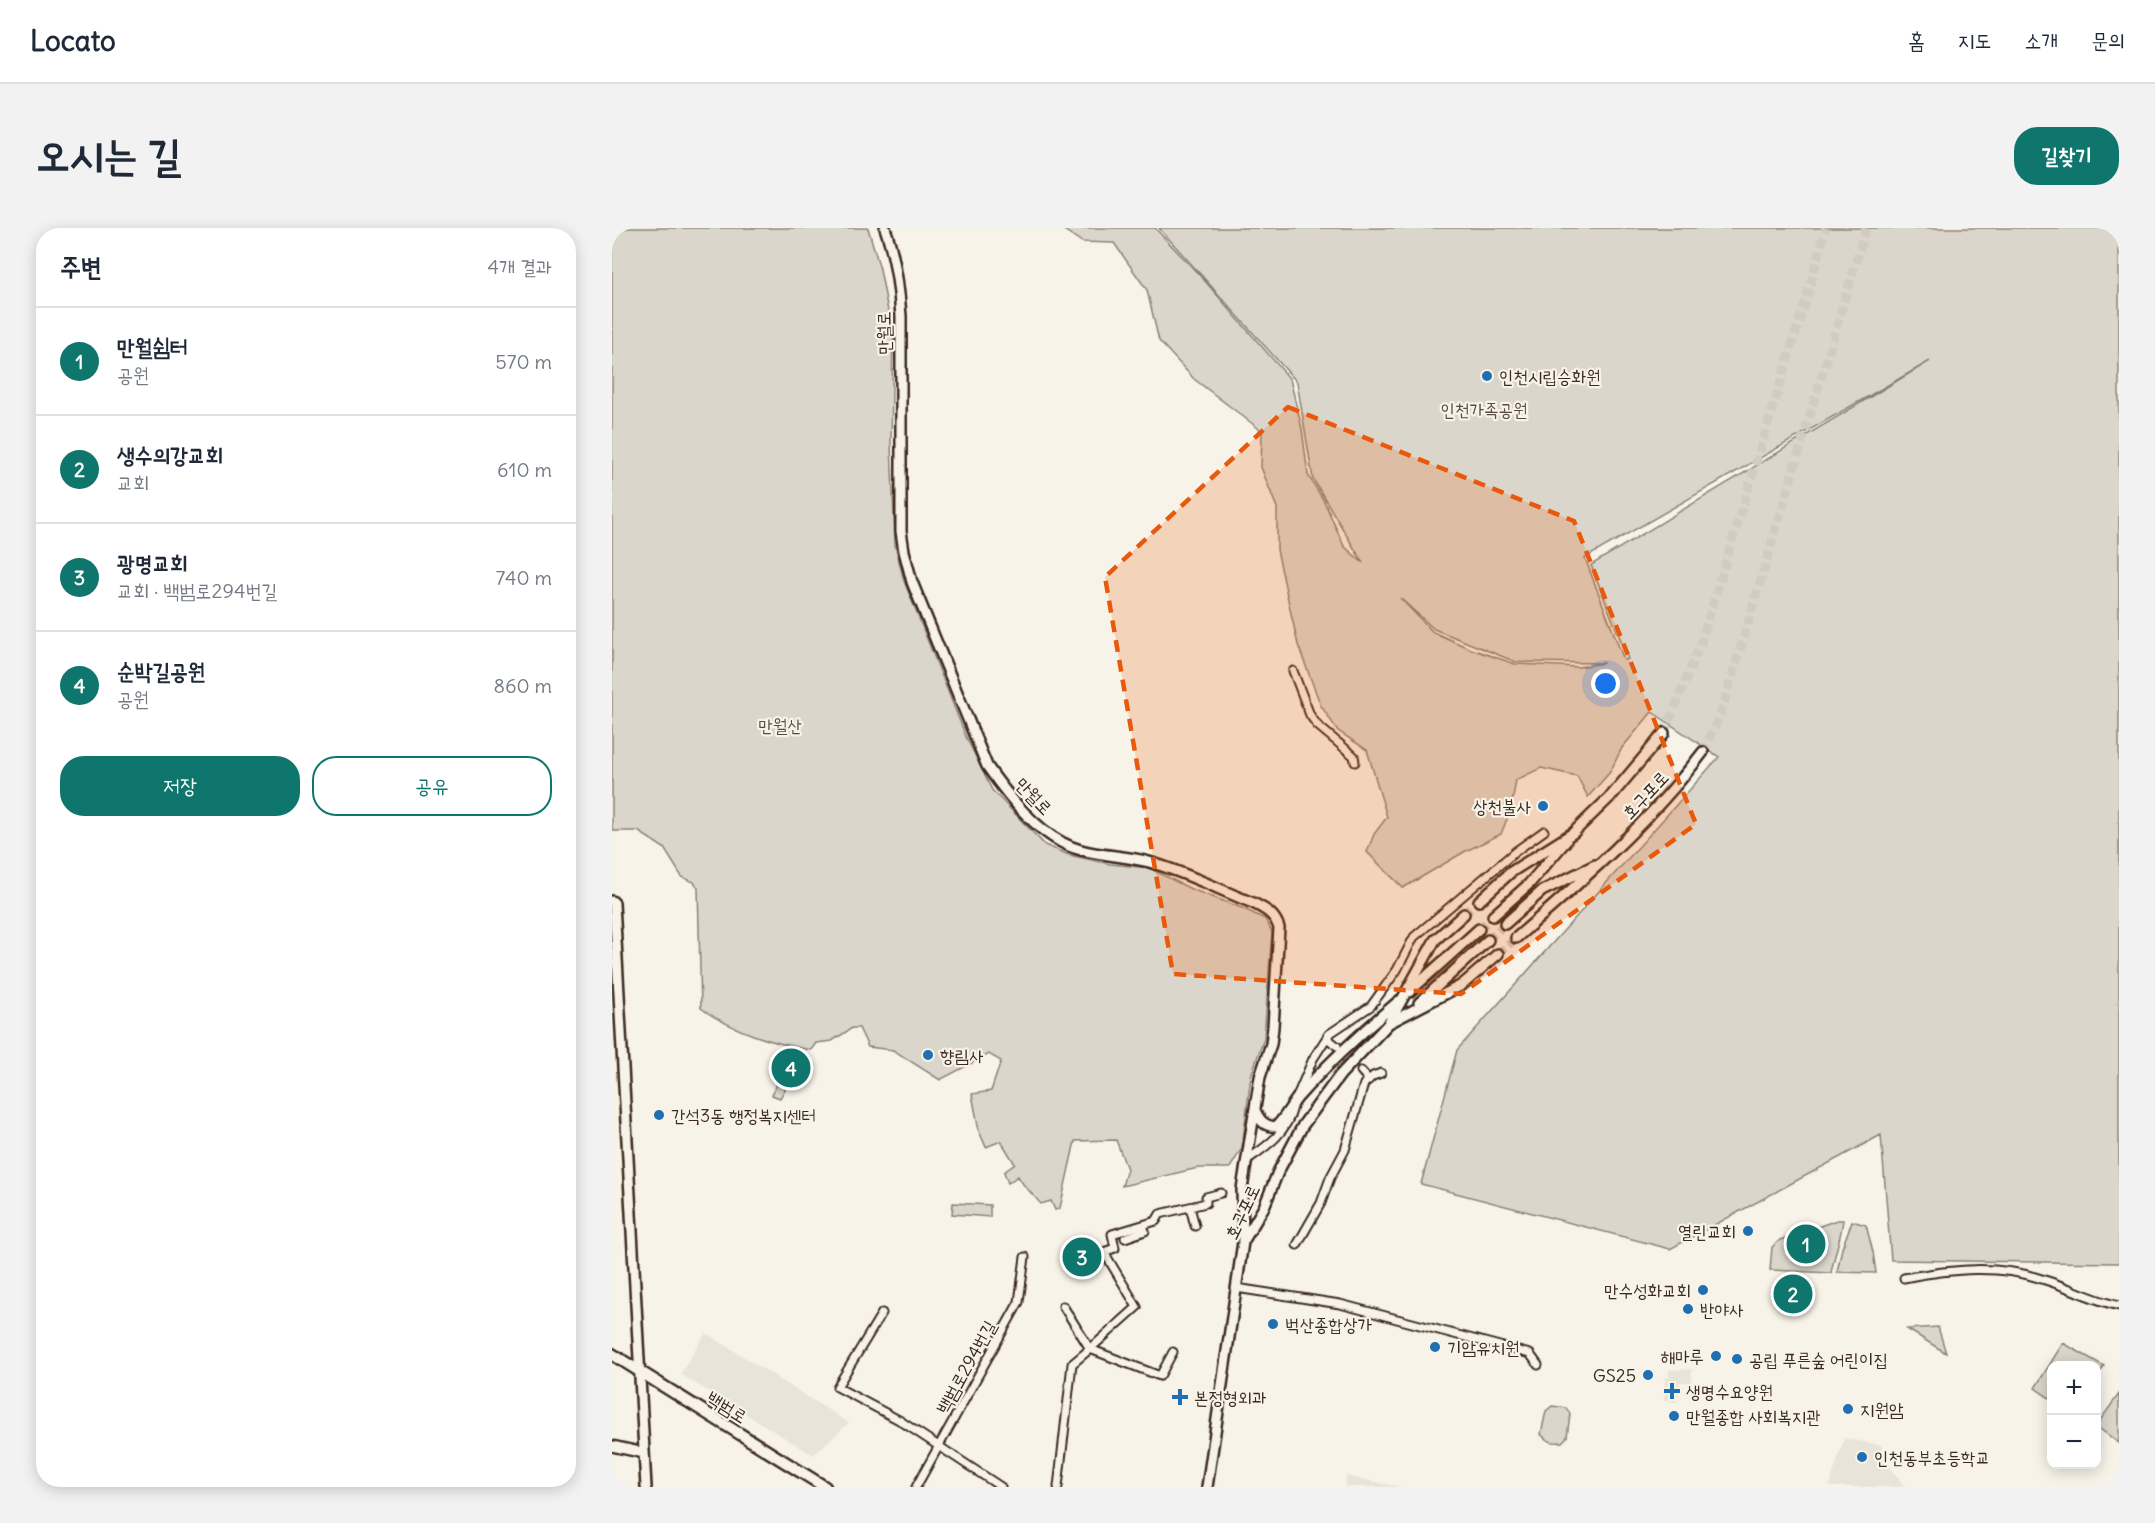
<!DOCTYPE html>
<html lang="ko">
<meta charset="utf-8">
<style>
body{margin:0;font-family:Delius,"Poor Story",sans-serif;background:#f2f2f3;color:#1f2937}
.controls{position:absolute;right:18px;bottom:18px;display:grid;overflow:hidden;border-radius:12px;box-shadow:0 3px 15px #0003}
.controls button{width:54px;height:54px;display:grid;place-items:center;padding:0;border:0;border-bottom:2px solid #e0e1e3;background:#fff;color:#1f2937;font:30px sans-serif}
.you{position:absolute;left:994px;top:456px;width:21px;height:21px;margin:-15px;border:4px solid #fff;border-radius:50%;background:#1a73e8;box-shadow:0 0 0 9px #1a73e833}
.badge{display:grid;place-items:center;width:39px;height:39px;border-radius:50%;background:#0f766e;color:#fff;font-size:20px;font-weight:700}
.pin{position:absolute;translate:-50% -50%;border:3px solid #fff;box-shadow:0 2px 6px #0006}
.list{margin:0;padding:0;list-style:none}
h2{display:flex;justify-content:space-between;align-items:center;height:78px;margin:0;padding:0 24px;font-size:26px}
h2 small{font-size:20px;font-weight:400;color:#747a83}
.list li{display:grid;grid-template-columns:39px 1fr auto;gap:18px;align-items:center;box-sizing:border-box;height:108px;padding:0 24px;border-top:2px solid #e0e1e3}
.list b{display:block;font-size:22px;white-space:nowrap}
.list p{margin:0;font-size:20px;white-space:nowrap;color:#747a83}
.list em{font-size:20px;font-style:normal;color:#747a83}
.actions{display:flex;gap:12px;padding:18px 24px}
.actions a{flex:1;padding:14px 0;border:2px solid #0f766e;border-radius:24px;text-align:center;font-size:21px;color:#0f766e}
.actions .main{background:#0f766e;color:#fff}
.map{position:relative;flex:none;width:1507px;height:1259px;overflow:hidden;border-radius:24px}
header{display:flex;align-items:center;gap:36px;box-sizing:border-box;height:84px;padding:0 30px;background:#fff;border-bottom:2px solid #e0e1e3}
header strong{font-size:28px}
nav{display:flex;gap:33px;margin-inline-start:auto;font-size:21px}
.intro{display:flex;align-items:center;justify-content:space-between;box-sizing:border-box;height:144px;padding:0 36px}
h1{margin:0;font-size:42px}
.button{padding:15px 27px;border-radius:24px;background:#0f766e;color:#fff;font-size:21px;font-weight:700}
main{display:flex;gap:36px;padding:0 36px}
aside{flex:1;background:#fff;border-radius:24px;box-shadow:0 3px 15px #0003}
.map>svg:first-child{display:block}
</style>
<header>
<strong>Locato</strong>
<nav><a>홈</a><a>지도</a><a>소개</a><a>문의</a></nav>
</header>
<div class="intro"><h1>오시는 길</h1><a class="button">길찾기</a></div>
<main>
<aside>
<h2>주변<small>4개 결과</small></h2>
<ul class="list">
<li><span class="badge">1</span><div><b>만월쉼터</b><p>공원</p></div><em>570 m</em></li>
<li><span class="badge">2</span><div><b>생수의강교회</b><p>교회</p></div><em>610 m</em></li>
<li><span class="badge">3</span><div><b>광명교회</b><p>교회 · 백범로294번길</p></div><em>740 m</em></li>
<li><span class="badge">4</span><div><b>순박길공원</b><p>공원</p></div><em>860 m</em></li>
</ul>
<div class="actions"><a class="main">저장</a><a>공유</a></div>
</aside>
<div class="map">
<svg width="1507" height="1259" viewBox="0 0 1507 1259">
<rect width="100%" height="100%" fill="#f7f3e8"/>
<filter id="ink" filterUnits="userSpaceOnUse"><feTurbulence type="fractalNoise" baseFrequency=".0167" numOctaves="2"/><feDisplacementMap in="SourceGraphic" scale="12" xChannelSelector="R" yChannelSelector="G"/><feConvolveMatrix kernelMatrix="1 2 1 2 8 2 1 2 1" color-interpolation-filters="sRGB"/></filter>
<g filter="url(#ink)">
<path fill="#e9e4d9" d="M94,1105l143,90 -36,32 -133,-81z
M1080,1141l-1,13h-12l-2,20 -13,-2 1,-22 4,-1v-7z
M1232,1210l37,7 10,23 14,19h-76z
M734,1248l54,11h-55z"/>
<path fill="#dbd6cb" stroke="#8b8074" stroke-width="1.5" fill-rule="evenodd" d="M0,0h256l12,41 13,68 -2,107 4,101 9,36 62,156 26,53 53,55 24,10 41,9 39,4 42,21 51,19 23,11 7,13 -8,106 -13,38 -9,72 -12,20h-32l-76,18 5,-17 -11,-29 -41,1 -15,67 -5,2 -4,-9 -10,3 -18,-20 -5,-8 -10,7 -4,-11 11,-8 -14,-23 -15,6 -7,-16 -7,-37 19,-3 10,-30 -12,-7 -49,26 -47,-30 -25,-3 -9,-19h-7l-20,13 -16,2 -5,7c-36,-6 -81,-20 -110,-42l-3,-120 -4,-6 -12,-5 -18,-29 -26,-17h-23l-3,-2z
M449,0h94l49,52 86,99 12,50 6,46 16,26 20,45 19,17 -50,-84 -16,-97 -138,-154h960v1035l-228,-3 -10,-125 -211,114 -249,-65 36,-134 262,-293 -67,-45 -30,36 -12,24 -22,25 -11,-21 -36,-8 -25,12 -5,29 -10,25 -37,18 -61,36 -36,-36 7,-18 13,-17 -20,-67 -29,-19 -17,-25 -23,-61 -21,-95v-42l-16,-41 1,-36 -68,-52 -35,-38 -12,-51 -33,-47 -32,-1zM1318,133l-339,204 37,94 -4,1 -39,-102zM788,370l34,31 82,33 88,1 -26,4 -63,-3 -44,-15 -38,-17z
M180,823l12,4 -12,28 -3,-1 -9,16 -8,-3z
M341,975l37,2v12l-38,-3z
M1225,992h6c-2,18 -9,35 -12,53l-61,-3 2,-23 8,-7z
M1240,993l14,4 7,27 3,21 -39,-1 5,-24z
M1326,1099l8,26 -39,-24z
M1451,1115l41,23 -7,12 -1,-12h-44l-1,33 -16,-11z
M1507,1166v49l-23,-17z
M940,1178l14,2 4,6 -3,23 -5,5c-9,1 -15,0 -21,-8l5,-23z"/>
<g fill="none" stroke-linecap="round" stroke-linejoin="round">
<path stroke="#d1cbc0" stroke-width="7" stroke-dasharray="7 3.5" stroke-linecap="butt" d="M728,821l21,22"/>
<path stroke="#d1cbc0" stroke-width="9" stroke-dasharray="9 4.5" stroke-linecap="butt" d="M1052,505l37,-90 106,-347 19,-68
M1091,524l18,-39 145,-485
M852,686l15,-13
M867,701l14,-13
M876,712l17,-16
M886,726l18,-16"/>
<g stroke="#3b2a1e" stroke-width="11">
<path id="street" d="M681,443l17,44 7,10 37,31 1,6
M715,810l10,8
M749,843l8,9
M686,866l15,-35 16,-25 42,-28 26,-36 17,-33 102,-86 28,-20
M635,932c20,-14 40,-27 46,-53
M578,979l5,19
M513,1010l20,-7 -2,-6
M685,1017l24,-42 9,-25 15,-28 19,-66 9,-8 8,-3
M469,1022l11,-4 3,9 20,-7 -3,-14 44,-13 4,-7 46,-11v-6l15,-4
M495,1029l30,50 -47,42 70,27 13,-24
M1292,1050c48,-9 95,-14 141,2 26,8 48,20 74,26
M624,1060l104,16 190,50 8,11
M270,1085l-45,74 62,33 102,67
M304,1259l103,-185 6,-45
M446,1259l14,-123 18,-15 -27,-43"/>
</g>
<g stroke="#3b2a1e" stroke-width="14">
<path id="secondary" d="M273,0c10,28 14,58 16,88v215l3,20 8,31 75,184c22,32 55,74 94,84 23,6 46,6 68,12 34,9 71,28 104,41 12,6 22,11 26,25l-6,99 -2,17 -11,33 -18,112 1,53
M0,673l2,2 32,584
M867,673l32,-29 62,-39 39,-38 52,-62
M881,688l36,-32 37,-43
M893,696l37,-33 53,-26
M904,710c67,-58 133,-115 187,-186
M797,764l70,-63
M807,775l69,-63
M777,795l73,-38 36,-31
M643,882c4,10 9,16 21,17 9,-9 14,-20 22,-30 31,-35 65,-66 101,-96
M0,1218l32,7
M595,1259l36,-245 21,-35 14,-35 25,-47 37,-50 49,-52 46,-83 29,-26"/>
</g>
<g stroke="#3b2a1e" stroke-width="15">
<path id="primary" d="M0,1126l213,133"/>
</g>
<use href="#street" stroke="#f7f3e8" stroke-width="7"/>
<use href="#secondary" stroke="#f7f3e8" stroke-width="9"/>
<use href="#primary" stroke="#f7f3e8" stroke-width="10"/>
</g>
</g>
<path fill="#e8590c" fill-opacity="0.2" stroke="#e8590c" stroke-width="4.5" stroke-dasharray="12 8" stroke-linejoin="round" d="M676,179l286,114 122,303 -235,170 -288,-20 -68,-397z"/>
<g fill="#1f6fb2" stroke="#f7f3e8" stroke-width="2">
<circle cx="875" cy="148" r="6"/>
<circle cx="931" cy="578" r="6"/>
<circle cx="316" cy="827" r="6"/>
<circle cx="47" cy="887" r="6"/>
<circle cx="1136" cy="1003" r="6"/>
<circle cx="1091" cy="1062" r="6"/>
<circle cx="1076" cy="1081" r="6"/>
<circle cx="661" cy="1096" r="6"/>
<circle cx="823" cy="1119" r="6"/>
<circle cx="1104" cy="1128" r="6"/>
<circle cx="1125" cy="1131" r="6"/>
<circle cx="1036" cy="1147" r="6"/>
<path d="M1057 1154h6v6h6v6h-6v6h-6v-6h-6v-6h6z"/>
<path d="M565 1160h6v6h6v6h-6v6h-6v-6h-6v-6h6z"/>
<circle cx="1236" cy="1181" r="6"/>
<circle cx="1062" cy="1188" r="6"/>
<circle cx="1250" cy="1229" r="6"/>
</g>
<g text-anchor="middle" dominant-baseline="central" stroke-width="4.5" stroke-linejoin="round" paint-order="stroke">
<g font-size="18" fill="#3b2a1e" stroke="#f7f3e8">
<text transform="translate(272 105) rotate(-91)">만월로</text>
<text transform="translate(1033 567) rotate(-47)">호구포로</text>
<text transform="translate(422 568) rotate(46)">만월로</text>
<text transform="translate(630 984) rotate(-65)">호구포로</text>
<text transform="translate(354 1139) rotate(-61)">백범로294번길</text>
<text transform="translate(115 1179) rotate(32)">백범로</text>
</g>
<g font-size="18" fill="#3b2a1e" stroke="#f7f3e8" text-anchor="start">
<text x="887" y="148">인천시립승화원</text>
<text x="919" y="578" text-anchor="end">상천불사</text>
<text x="328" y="827">향림사</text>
<text x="59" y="887">간석3동 행정복지센터</text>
<text x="1124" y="1003" text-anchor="end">열린교회</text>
<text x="1079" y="1062" text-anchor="end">만수성화교회</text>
<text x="1088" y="1081">반야사</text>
<text x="673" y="1096">벅산종합상가</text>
<text x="835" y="1119">기암유치원</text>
<text x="1092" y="1128" text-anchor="end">해마루</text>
<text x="1137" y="1131">공립 푸른숲 어린이집</text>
<text x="1024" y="1147" text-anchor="end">GS25</text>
<text x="1074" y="1163">생명수요양원</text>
<text x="582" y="1169">본정형외과</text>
<text x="1248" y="1181">지원암</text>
<text x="1074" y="1188">만월종합 사회복지관</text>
<text x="1262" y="1229">인천동부초등학교</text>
</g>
<g font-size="18" fill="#5b4c41" stroke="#f7f3e8">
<text x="872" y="181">인천가족공원</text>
<text x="168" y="497">만월산</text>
</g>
</g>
</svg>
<div class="controls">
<button>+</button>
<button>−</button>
</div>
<div class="you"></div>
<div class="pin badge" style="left:1194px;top:1016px">1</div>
<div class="pin badge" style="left:1181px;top:1066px">2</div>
<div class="pin badge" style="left:470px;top:1029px">3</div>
<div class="pin badge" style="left:179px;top:840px">4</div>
</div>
</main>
